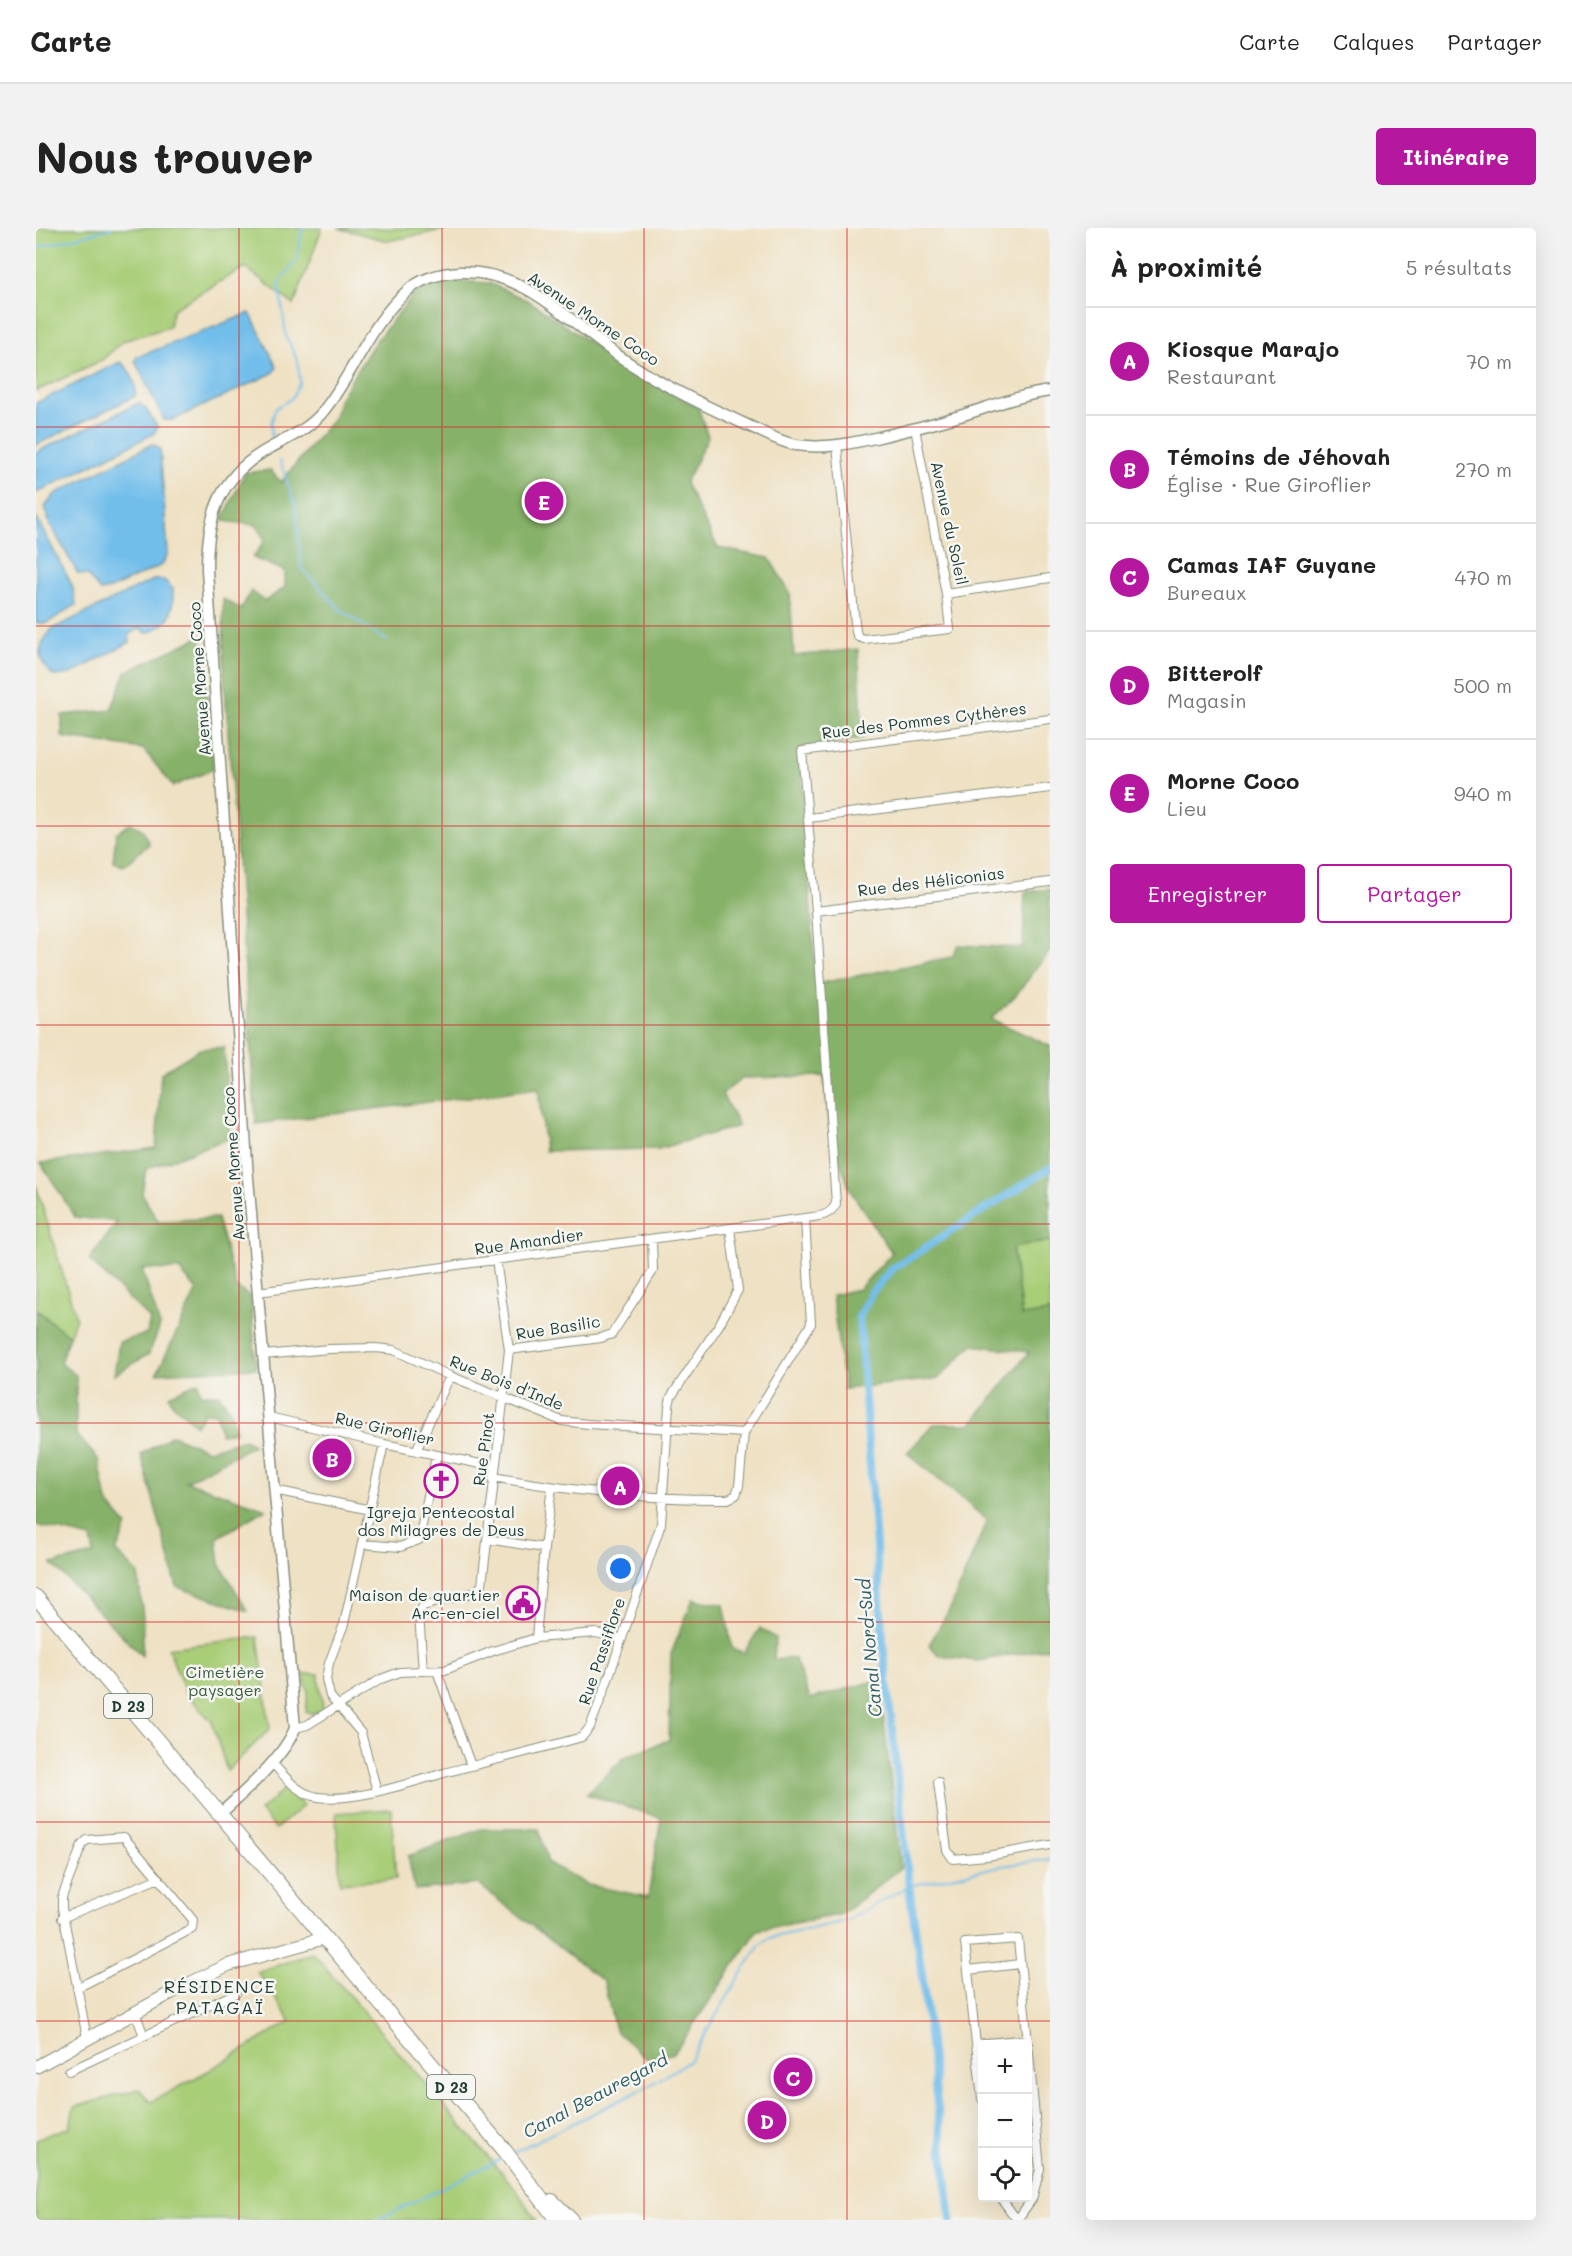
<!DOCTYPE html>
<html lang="fr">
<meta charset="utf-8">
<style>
body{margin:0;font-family:Mali,sans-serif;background:#f2f2f2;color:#222}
.controls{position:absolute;right:18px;bottom:18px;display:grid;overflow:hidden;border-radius:6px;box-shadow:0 6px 24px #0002}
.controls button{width:54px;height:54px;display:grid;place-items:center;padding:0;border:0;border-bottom:2px solid #e0e0e0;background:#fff;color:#222;font:30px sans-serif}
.you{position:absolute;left:585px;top:1341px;width:21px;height:21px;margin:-15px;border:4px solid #fff;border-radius:50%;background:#1a73e8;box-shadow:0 0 0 9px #1a73e833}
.badge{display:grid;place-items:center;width:39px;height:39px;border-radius:50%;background:#b5179e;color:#fff;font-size:20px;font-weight:700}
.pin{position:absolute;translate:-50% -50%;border:3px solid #fff;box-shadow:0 2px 6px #0006}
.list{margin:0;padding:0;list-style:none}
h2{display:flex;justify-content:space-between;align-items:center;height:78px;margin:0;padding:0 24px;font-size:26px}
h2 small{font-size:20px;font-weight:400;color:#767676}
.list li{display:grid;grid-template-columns:39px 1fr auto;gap:18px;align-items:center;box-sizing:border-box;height:108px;padding:0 24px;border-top:2px solid #e0e0e0}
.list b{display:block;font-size:22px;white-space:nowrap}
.list p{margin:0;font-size:20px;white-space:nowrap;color:#767676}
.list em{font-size:20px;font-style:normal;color:#767676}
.actions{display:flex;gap:12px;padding:18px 24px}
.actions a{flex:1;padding:14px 0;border:2px solid #b5179e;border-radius:6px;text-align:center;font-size:21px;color:#b5179e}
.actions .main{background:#b5179e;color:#fff}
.icon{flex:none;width:33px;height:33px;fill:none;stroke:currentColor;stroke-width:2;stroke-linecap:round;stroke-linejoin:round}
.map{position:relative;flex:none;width:1014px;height:1992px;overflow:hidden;border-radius:6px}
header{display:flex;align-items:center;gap:36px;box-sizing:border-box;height:84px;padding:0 30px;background:#fff;border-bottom:2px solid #e0e0e0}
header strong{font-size:28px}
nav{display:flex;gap:33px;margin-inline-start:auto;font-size:21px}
.intro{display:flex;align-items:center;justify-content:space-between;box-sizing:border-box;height:144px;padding:0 36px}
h1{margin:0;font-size:42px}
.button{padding:15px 27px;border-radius:6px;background:#b5179e;color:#fff;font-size:21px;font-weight:700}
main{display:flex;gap:36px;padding:0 36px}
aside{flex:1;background:#fff;border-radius:6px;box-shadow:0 6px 24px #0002}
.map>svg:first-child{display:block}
</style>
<header>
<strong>Carte</strong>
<nav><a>Carte</a><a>Calques</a><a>Partager</a></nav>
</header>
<div class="intro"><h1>Nous trouver</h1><a class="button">Itinéraire</a></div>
<main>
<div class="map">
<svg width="1014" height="1992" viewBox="0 0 1014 1992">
<rect width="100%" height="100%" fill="#f6f6f2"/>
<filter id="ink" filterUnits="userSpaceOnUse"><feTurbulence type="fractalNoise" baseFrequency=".0167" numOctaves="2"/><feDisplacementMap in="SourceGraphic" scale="12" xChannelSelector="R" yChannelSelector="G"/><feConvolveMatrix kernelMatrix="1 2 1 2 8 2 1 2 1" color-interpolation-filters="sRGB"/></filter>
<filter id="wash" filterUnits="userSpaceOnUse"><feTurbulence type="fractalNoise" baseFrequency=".008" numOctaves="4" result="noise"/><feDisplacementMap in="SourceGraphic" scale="24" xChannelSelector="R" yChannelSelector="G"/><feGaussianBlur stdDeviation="1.35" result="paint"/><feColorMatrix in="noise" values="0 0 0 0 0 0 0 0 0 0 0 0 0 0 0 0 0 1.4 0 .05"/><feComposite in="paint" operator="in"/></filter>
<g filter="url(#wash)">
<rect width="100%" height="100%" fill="#efe1c3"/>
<path fill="#a9ce78" stroke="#648656" stroke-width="1.5" d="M0,0h286l-28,77 -49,-38 -72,42 -4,18 -46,14 -21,19 -66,31z
M302,0h115l-65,13z
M0,957l40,133 -7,18 -33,-27z
M1014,1013v71l-28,4 -10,-69z
M222,1409l12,92 -43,42 -15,-49 -27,-30 -17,-44z
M268,1446h15c-1,13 4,23 4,36l-12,4 -5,-2 2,-21 -3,-8z
M250,1559l17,19 -27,23 -16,-18z
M355,1581l5,70 -56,4 -4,-70z
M277,1725l202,235 21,32h-500v-81l34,-12 4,-20 65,-18 12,13 59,-32 81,-49 -34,-49z"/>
<path fill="#86b168" stroke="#52774e" stroke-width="1.5" d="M407,52l46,3 40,18 104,71 65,35 10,30 -23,46 33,65 51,10 21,35 4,63 64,-7 5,89 -63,10 16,236 136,-27 6,-12 65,3 2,-56 25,-3v62l-34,44 -25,24 59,27v195l-38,7 10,68 28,-4v336l-72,13 -38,-5 -11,-11 23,-40 35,-85 -80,-67 27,-29h37l58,-72 -57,-7 -34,34 -94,10 -12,-94 27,-6 33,-36 -42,-63 -19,-54 -7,-60 -81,2 -21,16 17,32 -81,23 -113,2 -7,-63 -282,36 -32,-449 -1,-76 18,10 10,-18 14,10 20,-14v-16l-32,-13 12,-18 -9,-15 -34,-4 23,-48 25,-3 11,12 53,-64 6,-20 35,-56 38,-47z
M165,408l13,133 -41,17 -30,-37 -81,-12v-22l49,-5 15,-38z
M95,595l12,7 6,14 -26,22 -10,-4 3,-29z
M188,819l6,91 -84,31 -4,25 16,27 59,-3 19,69 15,10 5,71 -99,5 40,-83 -18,-20 -37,-1 18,57 -11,28 -35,21 5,-33 28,-8 3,-15 -61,-59 28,-38 -42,-5 -34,-54 115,-15 5,-75 39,-24z
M0,1082l33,26 -9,27 16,12v59l23,26 8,42 20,24 -11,26 22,21 5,45 -1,38 -90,-92 42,-10 -3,-16 -55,-13z
M162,1154l3,12h18l12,18 5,19 -15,3 -5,-21 -11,-1 -9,13 -24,-22 -3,-8z
M136,1207l36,15 37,-11 9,6 -68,36 80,28 -49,29 3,26 28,47 -71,-24 -36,-133z
M657,1371l31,6 8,43 12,5 16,-25 15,10 -1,22 20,-2 16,41 69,-19 22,188 -59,46 -84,16 -84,123 -27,6 -32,-29 -11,-48 -126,-98 -63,6 -7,-34 73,-27h58l9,34 40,22 60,12 13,-79 -75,-24 39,-37 44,-17 2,-86z"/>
<path fill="#72beeb" stroke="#487e90" stroke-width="1.5" d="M214,85l27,54 -4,6 -100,47h-9l-29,-59 2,-4z
M84,134c9,5 18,23 15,34l-99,49v-42z
M103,175l7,6 12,19 -5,6 -117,59v-41z
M116,216l8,5 8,104 -6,12 -52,24 -10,2 -13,-16 -9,-1 -30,-54 -3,-13 10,-13z
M0,289l36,68 4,20 -29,18h-11z
M117,352h11l9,9c0,26 -2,36 -27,44l-5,-5 -12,6 1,8 -59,32 -17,2c-18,-16 -18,-30 -2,-47z"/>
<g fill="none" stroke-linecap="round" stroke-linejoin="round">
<path stroke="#72beeb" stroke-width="2" d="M0,20l76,-20
M236,210l-1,-13 4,-16 17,-11 8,-16 -2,-20 -12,-26 -7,-53 18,-23 5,-32
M244,233l16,47 5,60 40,42 46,31
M478,1924l133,-65 42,-26 55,-92 16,-24 9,-7 77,-17 63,-35 92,-20 49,-7
M341,1992l126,-62"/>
<path stroke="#72beeb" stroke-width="8" d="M915,1992l-29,-244 -13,-90 -25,-232 -25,-337 12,-24 21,-24 158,-101"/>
</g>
</g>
<g filter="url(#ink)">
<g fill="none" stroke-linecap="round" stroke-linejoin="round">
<g stroke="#878f7c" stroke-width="10">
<path id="minor" d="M801,218l19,186 2,5 6,2 86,-10 -4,-35 -31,-166
M910,366l104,-16
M773,590l241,-30
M780,683l234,-29
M222,1064l547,-74c13,-2 24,-1 31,-14l-20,-293 -14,-160 248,-32
M473,1122l92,-12 11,-4 41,-63 -1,-32
M227,1127l66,-6 47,-1 18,2 56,26 112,45 26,3 156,9
M233,1189l115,27 111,23
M380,1223l34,-75
M457,1249c78,14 156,23 235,22l8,-4 3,-9 5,-53 67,-109 -6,-106
M238,1262l97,20
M451,1311l57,9
M327,1316l37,3 19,-7 17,-84
M500,1410l8,-90 8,-61
M387,1443l-4,-57 4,-8 52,-14 7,-7 27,-235 -13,-90
M401,1443l34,95
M259,1500l12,-3 74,-46 19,-7 45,-2 48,-19 43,-13 60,-5 26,6
M236,1535c14,14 25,31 46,34 36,5 91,-14 126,-24 46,-12 92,-23 138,-36l8,-10 14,-36 57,-167 8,-118 2,-9 48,-72 19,-35 -8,-62
M902,1554l9,68 6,9 34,-3 63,-11
M341,1563l-16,-58 -31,-37 -4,-17 3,-16 15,-39 40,-180
M26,1690l97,-40
M932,1742l52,-6
M41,1760l115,-59 1,-9 -69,-83 -37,3 -5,5 -20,52v11l25,130
M99,1784l9,24
M941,1816l51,-5
M33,1843l167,-78
M946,1871l-17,-156 53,-4 22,230 -8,30 -15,21
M965,1970l16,22"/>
</g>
<g stroke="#878f7c" stroke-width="13">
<path id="tertiary" d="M184,1586c22,-20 65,-58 75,-86l-47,-550 -41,-608c0,-51 10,-90 56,-118 20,-12 42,-20 58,-38 32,-38 47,-88 85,-122 14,-13 34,-19 54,-20 65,-2 106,47 156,82 39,28 87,51 131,71 16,7 32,17 49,20 28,4 52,-1 79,-7 30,-7 59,-14 88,-23 29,-9 57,-20 87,-24"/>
</g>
<g stroke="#878f7c" stroke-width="14">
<path id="secondary" d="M0,1839l144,-79 48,-23 97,-27"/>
</g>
<g stroke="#878f7c" stroke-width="16">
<path id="primary" d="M0,1369l469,554 52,69
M516,1973l19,19"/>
</g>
<use href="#minor" stroke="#fff" stroke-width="8"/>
<use href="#tertiary" stroke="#fff" stroke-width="10"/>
<use href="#secondary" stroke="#fff" stroke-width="12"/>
<use href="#primary" stroke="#fff" stroke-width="14"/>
</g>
</g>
<path fill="none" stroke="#d62828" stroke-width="1.5" stroke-opacity="0.55" d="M203,0v1992M406,0v1992M608,0v1992M811,0v1992M0,199h1014M0,398h1014M0,598h1014M0,797h1014M0,996h1014M0,1195h1014M0,1394h1014M0,1594h1014M0,1793h1014"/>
<defs>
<g id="church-ring" transform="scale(1.725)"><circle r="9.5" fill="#f6f6f2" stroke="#b5179e" stroke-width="1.5"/><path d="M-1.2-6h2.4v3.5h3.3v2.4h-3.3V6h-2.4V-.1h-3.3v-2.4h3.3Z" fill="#b5179e"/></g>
<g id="civic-ring" transform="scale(1.725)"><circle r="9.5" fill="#f6f6f2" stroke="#b5179e" stroke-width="1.5"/><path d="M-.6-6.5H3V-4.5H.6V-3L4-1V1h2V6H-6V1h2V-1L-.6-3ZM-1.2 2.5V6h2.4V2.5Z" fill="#b5179e"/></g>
</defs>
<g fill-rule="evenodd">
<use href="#church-ring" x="405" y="1253"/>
<use href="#civic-ring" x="487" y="1375"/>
</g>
<g text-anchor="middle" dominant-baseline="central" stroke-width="5" stroke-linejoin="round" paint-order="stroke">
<g fill="#f6f6f2" stroke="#60746d" stroke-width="1.5">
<rect x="68" y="1466" width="48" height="24" rx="4.5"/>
<rect x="391" y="1847" width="48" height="24" rx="4.5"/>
</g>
<g font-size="15" font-weight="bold" fill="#1f3d34">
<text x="92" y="1478">D 23</text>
<text x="415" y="1859">D 23</text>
</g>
<g font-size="16" fill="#1f3d34" stroke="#f6f6f2">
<text transform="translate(558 90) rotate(34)">Avenue Morne Coco</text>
<text transform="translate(914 295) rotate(78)">Avenue du Soleil</text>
<text transform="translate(163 451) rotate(-94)">Avenue Morne Coco</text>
<text transform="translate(888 492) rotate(-7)">Rue des Pommes Cythères</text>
<text transform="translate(895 653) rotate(-7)">Rue des Héliconias</text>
<text transform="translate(197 936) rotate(-94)">Avenue Morne Coco</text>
<text transform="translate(493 1013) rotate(-8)">Rue Amandier</text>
<text transform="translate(522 1099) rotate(-9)">Rue Basilic</text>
<text transform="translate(471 1154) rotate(22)">Rue Bois d'Inde</text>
<text transform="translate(349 1200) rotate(13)">Rue Giroflier</text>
<text transform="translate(447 1221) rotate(-82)">Rue Pinot</text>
<text transform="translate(565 1423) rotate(-71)">Rue Passiflore</text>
</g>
<g font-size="16" fill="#1f3d34" stroke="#f6f6f2">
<text x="405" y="1283">Igreja Pentecostal<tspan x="405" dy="18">dos Milagres de Deus</tspan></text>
<text x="464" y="1366" text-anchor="end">Maison de quartier<tspan x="464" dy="18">Arc-en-ciel</tspan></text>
</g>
<g font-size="16" fill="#3b5a42" stroke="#f6f6f2">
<text x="189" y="1443">Cimetière<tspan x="189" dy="18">paysager</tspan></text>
</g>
<g font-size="18" font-style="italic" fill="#345d62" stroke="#f6f6f2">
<text transform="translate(833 1420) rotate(-95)">Canal Nord-Sud</text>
<text transform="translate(559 1867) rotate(-28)">Canal Beauregard</text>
</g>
<g font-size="18" letter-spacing="1.5" fill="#1f3d34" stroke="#f6f6f2">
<text x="184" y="1758">RÉSIDENCE<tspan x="184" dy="21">PATAGAÏ</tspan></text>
</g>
</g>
</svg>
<div class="controls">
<button>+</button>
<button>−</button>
<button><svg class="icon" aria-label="locate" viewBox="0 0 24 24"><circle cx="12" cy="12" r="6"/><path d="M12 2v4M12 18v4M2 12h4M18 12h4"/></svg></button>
</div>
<div class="you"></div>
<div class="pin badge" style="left:584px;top:1258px">A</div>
<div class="pin badge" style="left:296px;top:1230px">B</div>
<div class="pin badge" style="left:757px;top:1849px">C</div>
<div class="pin badge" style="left:731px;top:1892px">D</div>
<div class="pin badge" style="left:508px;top:273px">E</div>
</div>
<aside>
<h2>À proximité<small>5 résultats</small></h2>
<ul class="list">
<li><span class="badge">A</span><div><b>Kiosque Marajo</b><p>Restaurant</p></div><em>70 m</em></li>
<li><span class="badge">B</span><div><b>Témoins de Jéhovah</b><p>Église · Rue Giroflier</p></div><em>270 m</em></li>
<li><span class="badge">C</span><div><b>Camas IAF Guyane</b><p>Bureaux</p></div><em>470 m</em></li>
<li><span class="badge">D</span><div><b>Bitterolf</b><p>Magasin</p></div><em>500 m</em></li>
<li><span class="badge">E</span><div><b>Morne Coco</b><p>Lieu</p></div><em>940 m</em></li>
</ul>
<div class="actions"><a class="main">Enregistrer</a><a>Partager</a></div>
</aside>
</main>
